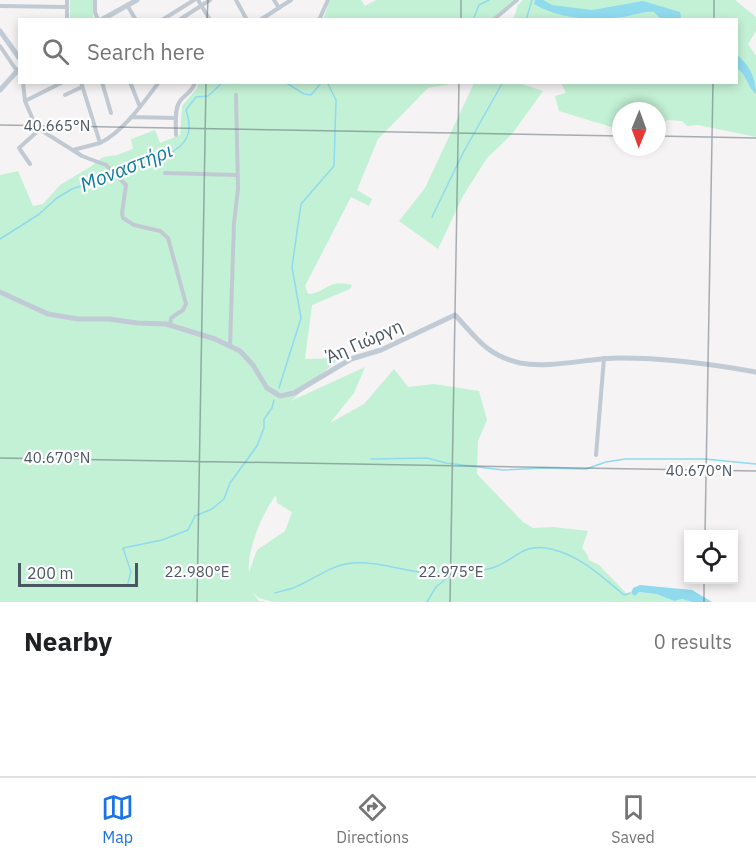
<!DOCTYPE html>
<meta charset="utf-8">
<style>
body{margin:0;font-family:"IBM Plex Sans",sans-serif;background:#f2f2f2;color:#202124}
.controls{position:absolute;right:18px;bottom:18px;display:grid;overflow:hidden;border-radius:0px;box-shadow:0 3px 9px #0003}
.controls button{width:54px;height:54px;display:grid;place-items:center;padding:0;border:0;border-bottom:2px solid #e0e0e0;background:#fff;color:#202124;font:30px sans-serif}
.compass{position:absolute;left:612px;top:102px;width:54px;height:54px;border-radius:50%;background:#fff;box-shadow:0 3px 9px #0003;rotate:181deg}
.scale{position:absolute;left:18px;bottom:15px;width:120px;box-sizing:border-box;padding-left:6px;border:3px solid #4a5661;border-top:0;font-size:16px;line-height:21px;white-space:nowrap;color:#4a5661;-webkit-text-stroke:4px #fff;paint-order:stroke}
.list{margin:0;padding:0;list-style:none}
h2{display:flex;justify-content:space-between;align-items:center;height:78px;margin:0;padding:0 24px;font-size:26px}
h2 small{font-size:20px;font-weight:400;color:#757577}
.icon{flex:none;width:33px;height:33px;fill:none;stroke:currentColor;stroke-width:2;stroke-linecap:round;stroke-linejoin:round}
.map{position:relative;flex:none;width:756px;height:602px;overflow:hidden}
.search{position:absolute;background:#fff;box-shadow:0 3px 9px #0003;left:18px;right:18px;top:18px;height:66px;display:flex;align-items:center;gap:15px;box-sizing:border-box;padding:0 21px;border-radius:0px;color:#757577;font-size:22px}
.sheet{height:174px;background:#fff}
nav{display:flex;justify-content:space-around;align-items:center;box-sizing:border-box;height:84px;border-top:2px solid #e0e0e0;background:#fff;font-size:16px;color:#757577}
nav a{display:grid;justify-items:center;gap:3px}
nav .on{color:#1a73e8}
.map>svg:first-child{display:block}
</style>
<div class="map">
<svg width="756" height="602" viewBox="0 0 756 602">
<rect width="100%" height="100%" fill="#f5f3f3"/>
<path fill="#c3f1d5" fill-rule="evenodd" d="M70,0h24l-1,18 -3,1 -20,1z
M330,0h31l4,6 11,-6h140l-25,19 -168,1z
M523,0h212l21,17v14l-8,13 8,12v81l-58,-12 -11,1 -5,-5 -14,-1 -11,5v-14h-36v19l-62,-19 -4,-15 11,-3 -5,-10 175,-1v-62h-223l5,-15z
M198,83h258l-28,5 -50,51 -21,51 15,9 -3,7 -18,-9 -46,89 3,8c19,-1 19,-16 44,-9l-2,4 -38,16 -7,54 35,-1 -49,43 74,-34 -11,26 -24,30 34,-19 30,-35 14,18 26,-3 45,7 8,29 -9,21 -1,33 46,48 10,6 20,-1 35,4 -6,17 5,6 2,6 10,5 27,28h5l4,3 3,-4 18,2 17,7 9,-2 10,3h-419l-14,-4 -6,-5 6,8 8,1h-267v-427l18,-4 15,35 10,-2 17,-19 30,-18 13,-10 14,-2 16,-6 -2,-10 24,-9 5,13 20,-8 2,-29 15,-18zM276,495l1,8 15,9 -7,19 -28,19 -8,22c-2,-22 13,-59 27,-77z
M474,83h45l24,8 -31,43 -25,24 -24,38 -25,53 -39,-28 26,-33z"/>
<path fill="#90daee" d="M535,0h8l9,5 40,5 51,-9 37,11 1,5 -1,2h-19l-7,-7c-11,-1 -21,4 -32,5 -29,4 -63,2 -88,-13z
M736,54c13,10 20,24 20,40 -9,-7 -10,-21 -19,-26z
M640,585l52,5 20,12h-20l-10,-3 -8,2 -18,-7 -17,-2 -4,4 -4,-3 2,-5z"/>
<g fill="none" stroke-linecap="round" stroke-linejoin="round">
<path stroke="#90daee" stroke-width="1.5" d="M473,20l6,-15 10,-5
M526,20l6,-20
M285,82l19,12 7,1 11,-13
M117,173c19,-5 62,-17 70,-36 4,-9 2,-18 -1,-27l10,-13 12,-1 15,-14
M432,217l31,-64 40,-71
M0,239l38,-24 19,-17 15,-9 41,-14
M279,388l22,-70 -9,-51 9,-63 33,-38 2,-66 -9,-18
M371,459l56,-1 19,5 57,7 41,-2 42,1 20,-7 19,-3h80l51,5
M128,583l3,-11 -8,-24 39,-8 26,-10 7,-14 17,-7 12,-10 6,-16 27,-37 7,-18v-9l8,-11 2,-8
M275,593c6,-2 12,-3 18,-5 19,-7 37,-23 59,-25 24,-2 49,7 72,10 21,2 44,0 64,-4 24,-4 33,-28 63,-20 30,7 50,27 73,46l6,-2
M427,602l9,-15 16,-13"/>
<path stroke="#c1cad2" stroke-width="4" d="M95,0v12l3,8
M198,0l12,20
M236,0l11,20
M274,0l5,8
M127,5l9,15
M0,6l67,1
M67,20v-20
M162,20l32,-20
M179,20l31,-20
M260,20l31,-20
M319,20l9,-20
M493,20l24,-20
M0,46l17,25
M23,82l2,19 11,26 46,29 24,9 20,20 -4,28 1,5 11,7 26,6 8,7 18,66 -3,6 -12,8 -1,7
M102,82l9,31
M130,82l10,25
M65,95l17,-8
M25,101l38,-19
M131,117l45,1
M176,135c0,-10 -2,-26 4,-34 5,-7 13,-9 15,-19
M100,143c23,-11 44,-41 59,-61
M73,150l27,-7 -19,-61
M30,164l-11,-16 20,-18
M165,173l72,2
M230,346l4,-123 4,-34 -2,-94
M596,455l8,-97"/>
<path stroke="#c1cbd6" stroke-width="5" d="M101,20l36,-20
M0,31l20,28
M0,90l20,-22
M0,292l48,22 30,5h31l28,4 29,1 49,15 25,12 13,14 14,23 13,8 14,-3 57,-34 30,-9 74,-35c22,23 31,40 65,48 30,6 68,-5 100,-5 45,0 92,6 136,14"/>
</g>
<path fill="none" stroke="#4a5661" stroke-width="1.5" stroke-opacity="0.45" d="M207,20l1,-20M461,20v-20M714,20v-20M0,125l621,11M657,136l99,2M0,458l756,13M705,534l8,-452M197,602l9,-520M450,602l9,-520M704,602v-22"/>
<g text-anchor="middle" dominant-baseline="central" stroke-width="4.5" stroke-linejoin="round" paint-order="stroke">
<g font-size="18" fill="#4a5661" stroke="#fff">
<text transform="translate(364 341) rotate(-24)">Άη Γιώργη</text>
</g>
<g font-size="20" font-style="italic" fill="#0c7c9b" stroke="#fff">
<text transform="translate(126 167) rotate(-22)">Μοναστήρι</text>
</g>
</g>
<g font-size="15" text-anchor="middle" fill="#4a5661" stroke="#fff" stroke-width="4.5" stroke-linejoin="round" paint-order="stroke">
<text x="57" y="131">40.665°N</text>
<text x="57" y="463">40.670°N</text>
<text x="699" y="476">40.670°N</text>
<text x="197" y="577">22.980°E</text>
<text x="451" y="577">22.975°E</text>
</g>
</svg>
<div class="controls">
<button><svg class="icon" aria-label="locate" viewBox="0 0 24 24"><circle cx="12" cy="12" r="6"/><path d="M12 2v4M12 18v4M2 12h4M18 12h4"/></svg></button>
</div>
<svg class="compass" viewBox="-18 -18 36 36"><path d="M0-13l5 13h-10z" fill="#e53935"/><path d="M0 13l5-13h-10z" fill="#757577"/></svg>
<div class="scale">200 m</div>
<div class="search"><svg class="icon" aria-label="search" viewBox="0 0 24 24"><circle cx="10" cy="10" r="6"/><path d="M15 15l6 6"/></svg>Search here</div>
</div>
<section class="sheet">
<h2>Nearby<small>0 results</small></h2>
<ul class="list">
</ul>
</section>
<nav>
<a class="on"><svg class="icon" aria-label="map" viewBox="0 0 24 24"><path d="M3 6l6-2 6 2 6-2v14l-6 2-6-2-6 2zM9 4v14M15 6v14"/></svg>Map</a>
<a><svg class="icon" aria-label="directions" viewBox="0 0 24 24"><path d="M12 3l9 9-9 9-9-9zM9 14v-3h6M13 9l2 2-2 2"/></svg>Directions</a>
<a><svg class="icon" aria-label="saved" viewBox="0 0 24 24"><path d="M7 4h10v16l-5-4-5 4z"/></svg>Saved</a>
</nav>
